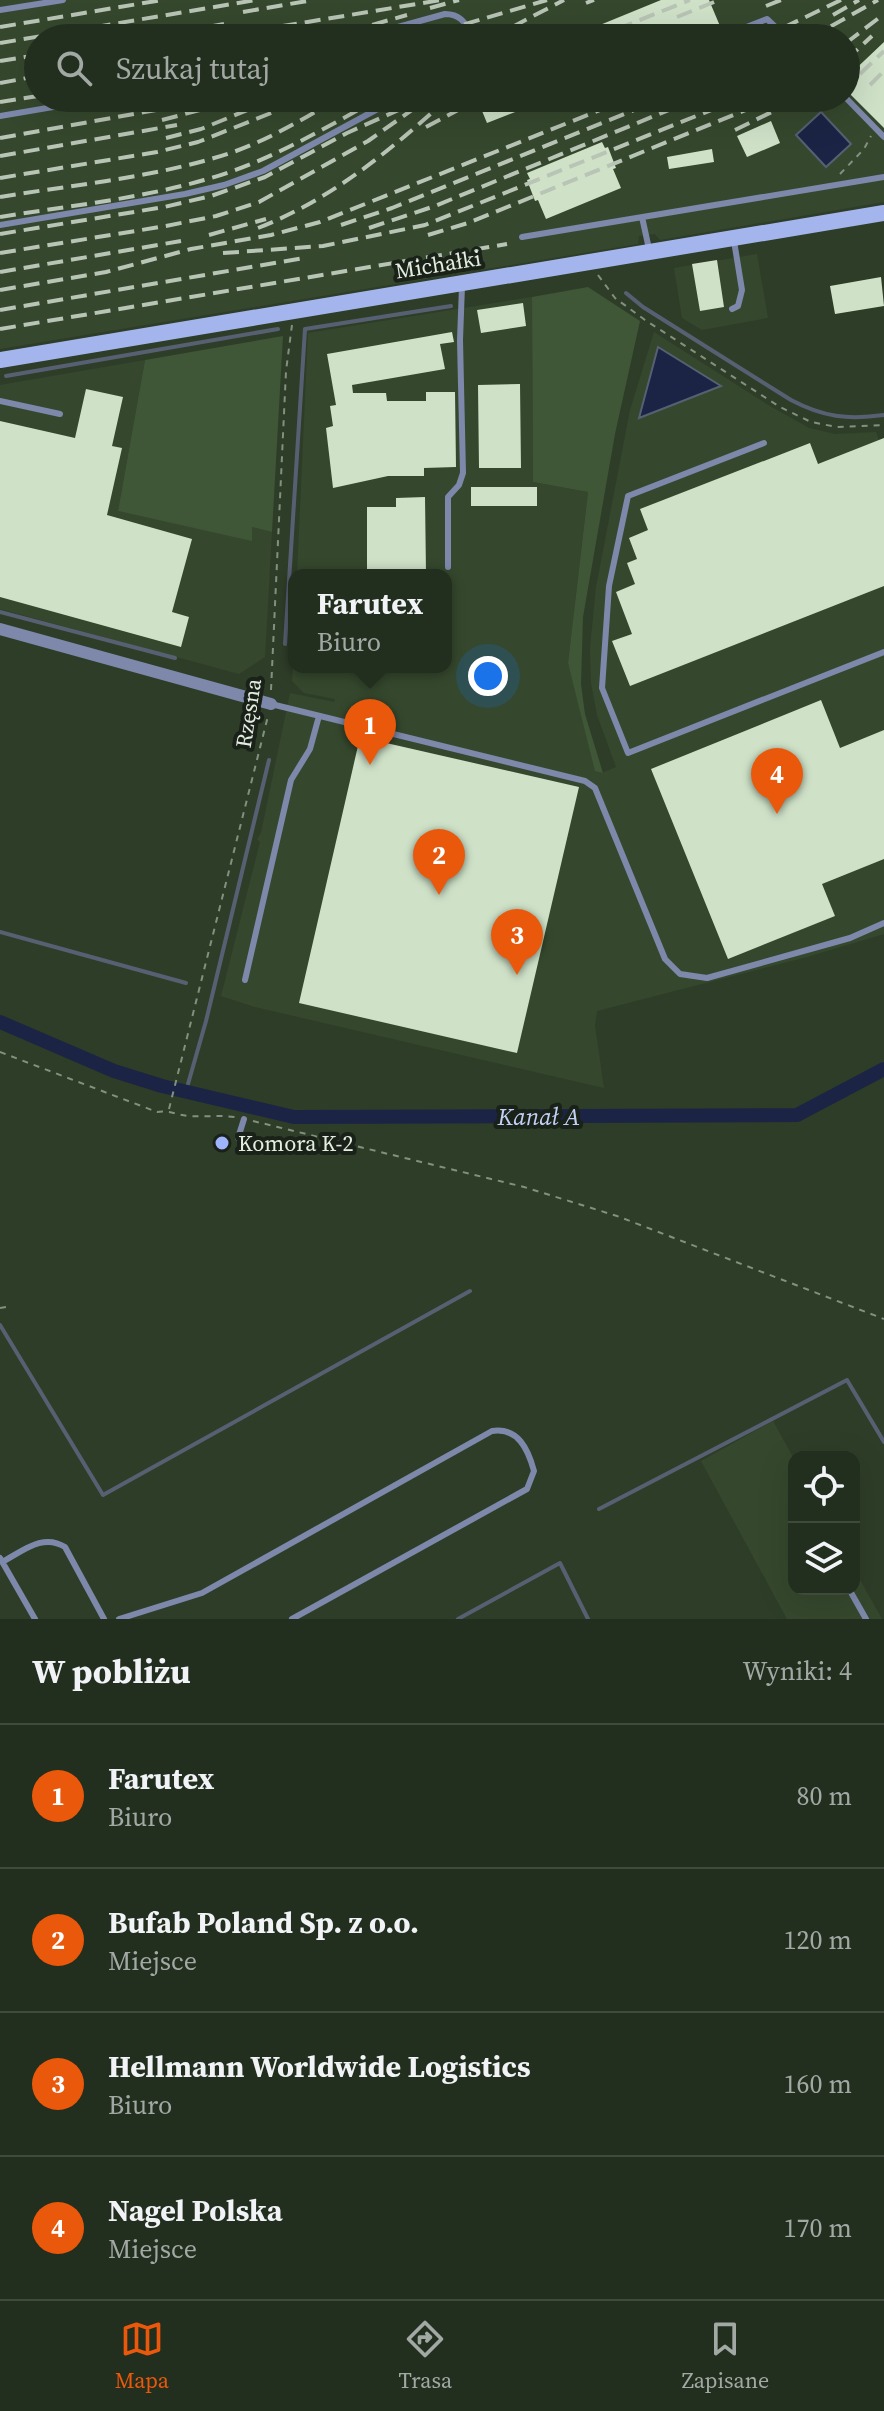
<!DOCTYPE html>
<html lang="pl">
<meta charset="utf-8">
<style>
body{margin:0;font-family:"Source Serif 4",serif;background:#2e3a2b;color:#f1f3f6}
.controls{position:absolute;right:24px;bottom:24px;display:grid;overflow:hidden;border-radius:16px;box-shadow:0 8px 32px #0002}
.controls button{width:72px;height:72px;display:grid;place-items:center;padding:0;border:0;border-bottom:2px solid #3f4a3c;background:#222e1e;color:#f1f3f6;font:40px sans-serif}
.you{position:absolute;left:488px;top:676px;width:28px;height:28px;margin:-20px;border:6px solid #fff;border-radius:50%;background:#1a73e8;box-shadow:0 0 0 12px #1a73e833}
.badge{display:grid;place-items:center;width:52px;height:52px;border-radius:50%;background:#ea580c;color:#fff;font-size:26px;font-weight:700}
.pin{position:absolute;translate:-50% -66px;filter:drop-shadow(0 2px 4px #0008)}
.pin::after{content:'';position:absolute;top:42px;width:28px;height:24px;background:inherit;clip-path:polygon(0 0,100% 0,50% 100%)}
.popup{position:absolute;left:288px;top:569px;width:164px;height:104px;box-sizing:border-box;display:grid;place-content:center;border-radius:16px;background:#222e1e;filter:drop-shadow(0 2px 6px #0005);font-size:26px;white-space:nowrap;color:#a2a8a4}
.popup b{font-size:30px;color:#f1f3f6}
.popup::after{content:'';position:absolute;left:50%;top:100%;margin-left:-16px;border:16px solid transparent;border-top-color:#222e1e}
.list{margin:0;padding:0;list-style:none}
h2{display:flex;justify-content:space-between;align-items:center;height:104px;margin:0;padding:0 32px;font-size:34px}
h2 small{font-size:26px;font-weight:400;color:#a2a8a4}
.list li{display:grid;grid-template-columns:52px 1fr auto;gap:24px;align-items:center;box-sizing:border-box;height:144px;padding:0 32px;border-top:2px solid #3f4a3c}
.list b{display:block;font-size:30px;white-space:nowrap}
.list p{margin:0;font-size:26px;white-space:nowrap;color:#a2a8a4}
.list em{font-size:26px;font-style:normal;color:#a2a8a4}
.icon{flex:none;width:44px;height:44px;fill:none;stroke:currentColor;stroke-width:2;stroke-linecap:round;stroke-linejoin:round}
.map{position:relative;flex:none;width:884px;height:1619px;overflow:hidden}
.search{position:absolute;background:#222e1e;box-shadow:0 8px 32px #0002;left:24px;right:24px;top:24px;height:88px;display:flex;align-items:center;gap:20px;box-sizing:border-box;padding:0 28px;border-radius:44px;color:#a2a8a4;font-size:30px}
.sheet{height:680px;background:#222e1e}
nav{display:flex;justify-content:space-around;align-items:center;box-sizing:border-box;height:112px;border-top:2px solid #3f4a3c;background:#222e1e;font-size:22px;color:#a2a8a4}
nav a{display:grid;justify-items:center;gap:4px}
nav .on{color:#ea580c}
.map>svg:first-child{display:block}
</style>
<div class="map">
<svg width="884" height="1619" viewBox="0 0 884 1619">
<rect width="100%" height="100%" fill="#2e3d28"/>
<path fill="#35482d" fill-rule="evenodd" d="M0,0h884v202l-224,38 -5,-6 -16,2 -1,8 -638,105zM38,38h808v60h-808z
M757,254l11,64 -66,12 -20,-12 -8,-50z
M532,297l1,185 55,10 -20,171 34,110 14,-6 -19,-52 -6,-32 -1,-35 6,-61 34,-177 24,-78 116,74 39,22 26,6 41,-2 3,8 5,-2v496l-77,23 -210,54 -2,15 9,62 -349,-81 -34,-11 39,-154 -3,-3 4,-6 29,-140 44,9 1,-3 -31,-6 -12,-12 2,-30v16h152v-92h-149l11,-242z
M145,360l-27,151 134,29v-13l20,5 -7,125 -26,17 -239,-65v-224z
M773,1421l21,38v130h60v-20l28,50h-95l-86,-158z"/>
<path fill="#3f5736" d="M588,287l52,34 -25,113 -32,183 -2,67 4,30 18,59 -8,-2 -27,-108 20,-171 -55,-10 -1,-185z
M283,336l-11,196 -20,-5v14l-134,-30 27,-151z"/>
<path fill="#1b2444" stroke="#576073" stroke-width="2" d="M821,112l30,32 -25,23 -30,-32z
M658,347l63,39 -82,32z"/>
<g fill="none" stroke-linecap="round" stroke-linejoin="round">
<path stroke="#576073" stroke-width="4" d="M626,293l17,14 148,93c32,17 57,20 93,15
M6,376l272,-47
M0,612l175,46
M285,644l20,-315 146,-23
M0,932l186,51
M186,1091l20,-70 63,-261
M0,1325l103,170 367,-204
M599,1509l248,-129 37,62
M458,1619l102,-56 28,56"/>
<path stroke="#1b2444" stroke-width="14" d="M0,1022l114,49 48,15 132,31 503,-2 87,-46"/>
</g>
<path fill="#cfe2c8" d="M661,0h48l11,26 -29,12h-92l-4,-11z
M884,42v86l-38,-38v-12z
M499,98h19l5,11 -36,14 -7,-17z
M771,121l9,22 -33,14 -10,-21z
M602,142l3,6 3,-1 8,21 -3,1 8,19 -75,31 -8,-19 -3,1 -8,-21 3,-1 -3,-6z
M712,149l2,13 -45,7 -2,-12z
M717,260l7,47 -24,4 -8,-47z
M881,277l3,29 -49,8 -5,-28z
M523,303l3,23 -45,7 -4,-23z
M452,332l2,10 -14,2 5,25 -93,16 1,8h33l1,8h39v-9h29l1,75 -32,1v8h-36l-55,12 -7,-60 7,-2 -3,-20 6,-1 -9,-51z
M520,384l1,84h-42l-1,-83z
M86,389l37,8 -11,49 10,2 -15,67 85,24 -20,73 17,5 -8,30 -181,-50v-176l75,17z
M884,438v148l-254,100 -18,-45 20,-7 -16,-42 19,-8 -8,-21 10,-4 -8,-21 19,-8 -8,-21 170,-66 8,21z
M471,487h66v19h-66z
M425,497l1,76h-59v-66h29v-9z
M821,700l19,48 44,-18v129l-62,25 13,32 -107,43 -77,-190z
M360,737l219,50 -62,266 -218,-50z"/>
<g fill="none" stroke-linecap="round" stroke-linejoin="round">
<path stroke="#83907f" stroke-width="2" stroke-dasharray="6 6" stroke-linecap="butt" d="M840,174l24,-25 7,-13
M598,275l17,23 30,22 135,87 31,15 26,5 47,-2
M271,690l15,-319 6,-46
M0,1052l157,60c12,-2 20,3 32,4 15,1 30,-1 46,1
M169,1109l99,-393
M253,1121l271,66 93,29 267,103
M0,1308l6,-1"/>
<path stroke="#7d88ab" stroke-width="6" d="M0,10l63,-10
M358,38l87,-24c17,0 21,11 29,24
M718,38l49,-19 20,19
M531,98l13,8 20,-8
M846,98l38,39
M0,116l106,-18
M642,217l7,32
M0,225l185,-31 39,-9 39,-14 135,-73
M522,237l362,-60
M732,309l6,-3 4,-16 -8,-49
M0,401l60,13
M764,443l-136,53 -19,90 -7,102 26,65 256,-101
M448,567v-70l11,-12 4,-12 -3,-133 2,-54
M271,704l314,77 10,7 70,171 15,15 27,4 143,-40 34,-15
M245,980l46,-200 19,-31 9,-33
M238,1138l6,-19
M792,1488l2,4
M0,1558l35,61
M2,1562c21,-11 41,-29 63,-15l39,72
M849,1589l17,30
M119,1619l83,-26 290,-162c26,-4 36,18 42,40l-7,18 -235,130"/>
<path stroke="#7d88ab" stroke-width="12" d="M0,629l271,75"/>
<path stroke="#a4b5ed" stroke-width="16" d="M0,360l884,-147"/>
<path stroke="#b8c4b5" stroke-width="4" stroke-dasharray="16 8" stroke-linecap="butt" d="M586,3l8,-3
M766,6l15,-6
M430,8l29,-8
M243,12l70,-12
M833,15l26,-15
M677,17l42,-17
M0,27l162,-27
M142,38l82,-14
M210,38l231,-38
M326,38l81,-23
M418,38l129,-38
M491,38l73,-38
M595,38l95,-38
M762,38l79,-38
M810,38l68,-38
M0,43l256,-43
M846,43l38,-29
M846,60l26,-24
M0,61l38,-6
M860,74l24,-23
M0,83l38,-7
M870,85l14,-14
M0,102l38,-6
M162,120l84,-22
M426,127l55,-29
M735,130l65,-32
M0,138l173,-31
M166,138l35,-9 76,-31
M0,156l177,-31
M0,178l157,-26 41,-10 111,-44
M0,197c78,-13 161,-20 236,-46 36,-13 70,-34 104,-53
M0,217c68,-11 138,-18 204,-37 63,-17 119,-51 176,-82
M341,225l51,-17 272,-110
M258,228c74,-29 132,-77 190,-130
M369,228l66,-22 263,-108
M0,234l164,-27 47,-11 54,-19 82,-44 54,-24
M209,235l57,-16
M428,235l40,-12 307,-125
M0,253l166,-27 50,-10 43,-14 109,-61 61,-43
M223,253l100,-7 102,-21 316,-127
M0,272l181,-31
M0,290l106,-18 85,-23 80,-14 49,-13 310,-124
M0,310l304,-52
M0,329l507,-85"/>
</g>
<circle fill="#9eb4fd" stroke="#1a2118" stroke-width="3" cx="222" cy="1143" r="8"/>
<g text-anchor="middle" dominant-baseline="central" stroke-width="8" stroke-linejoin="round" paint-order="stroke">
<g font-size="22" fill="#e3ede0" stroke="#1a2118">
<text transform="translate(438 264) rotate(-9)">Michałki</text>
<text transform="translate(248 713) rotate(-81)">Rzęsna</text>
</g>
<g font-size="22" fill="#e3ede0" stroke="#1a2118" text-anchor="start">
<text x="238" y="1143">Komora K-2</text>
</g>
<g font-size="24" font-style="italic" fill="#c2cff5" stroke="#1a2118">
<text x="539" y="1116">Kanał A</text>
</g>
</g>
</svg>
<div class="controls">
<button><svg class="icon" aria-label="locate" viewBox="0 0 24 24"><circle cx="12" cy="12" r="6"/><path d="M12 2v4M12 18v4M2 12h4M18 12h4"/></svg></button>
<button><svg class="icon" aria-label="layers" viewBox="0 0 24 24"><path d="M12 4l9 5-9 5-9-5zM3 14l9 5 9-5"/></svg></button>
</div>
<div class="you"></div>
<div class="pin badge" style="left:370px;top:765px">1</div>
<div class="popup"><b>Farutex</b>Biuro</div>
<div class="pin badge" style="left:439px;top:895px">2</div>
<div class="pin badge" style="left:517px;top:975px">3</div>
<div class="pin badge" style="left:777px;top:814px">4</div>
<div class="search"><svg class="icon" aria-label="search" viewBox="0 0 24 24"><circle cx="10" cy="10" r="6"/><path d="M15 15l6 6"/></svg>Szukaj tutaj</div>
</div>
<section class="sheet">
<h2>W pobliżu<small>Wyniki: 4</small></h2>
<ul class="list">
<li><span class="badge">1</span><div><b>Farutex</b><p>Biuro</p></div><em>80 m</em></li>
<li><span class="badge">2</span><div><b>Bufab Poland Sp. z o.o.</b><p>Miejsce</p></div><em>120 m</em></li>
<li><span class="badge">3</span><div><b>Hellmann Worldwide Logistics</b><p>Biuro</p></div><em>160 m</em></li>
<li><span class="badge">4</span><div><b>Nagel Polska</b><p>Miejsce</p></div><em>170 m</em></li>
</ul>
</section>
<nav>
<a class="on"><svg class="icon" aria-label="map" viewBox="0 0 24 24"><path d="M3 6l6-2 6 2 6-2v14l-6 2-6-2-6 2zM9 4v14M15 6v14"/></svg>Mapa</a>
<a><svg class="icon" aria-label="directions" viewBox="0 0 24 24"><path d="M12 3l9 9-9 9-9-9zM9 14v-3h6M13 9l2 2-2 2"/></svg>Trasa</a>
<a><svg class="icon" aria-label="saved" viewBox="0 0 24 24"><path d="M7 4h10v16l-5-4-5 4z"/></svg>Zapisane</a>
</nav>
